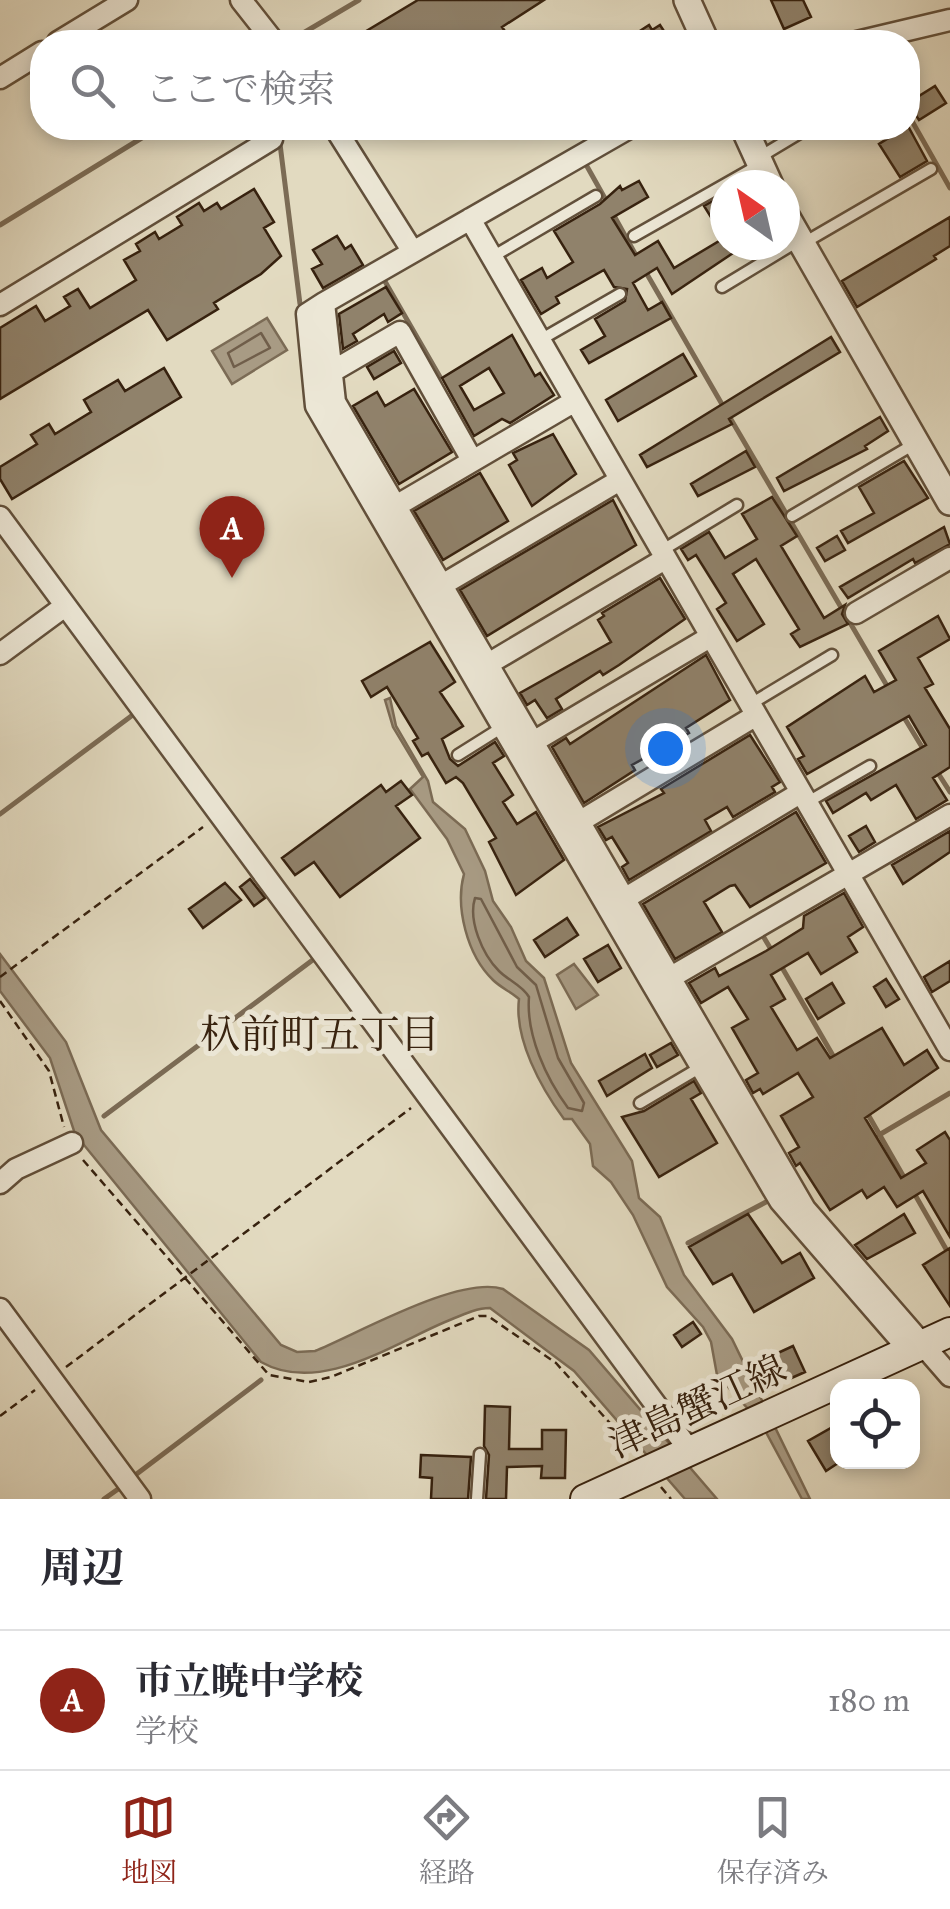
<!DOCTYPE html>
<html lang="ja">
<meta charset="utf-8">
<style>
body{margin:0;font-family:"IM FELL Great Primer","Noto Serif JP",serif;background:#f2f2f3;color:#2b2b33}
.controls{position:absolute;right:30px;bottom:30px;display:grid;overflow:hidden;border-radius:20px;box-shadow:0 5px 15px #0003}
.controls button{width:90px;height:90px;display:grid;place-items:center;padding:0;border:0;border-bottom:2px solid #e1e1e2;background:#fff;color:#2b2b33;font:50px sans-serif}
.compass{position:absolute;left:710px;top:170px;width:90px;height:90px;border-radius:50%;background:#fff;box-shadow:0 5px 15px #0003;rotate:326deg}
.you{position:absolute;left:665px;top:748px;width:35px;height:35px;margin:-25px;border:8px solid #fff;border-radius:50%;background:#1a73e8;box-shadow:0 0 0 15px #1a73e833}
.badge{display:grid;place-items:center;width:65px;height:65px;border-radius:50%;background:#8f2418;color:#fff;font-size:32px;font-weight:700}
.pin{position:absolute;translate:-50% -82px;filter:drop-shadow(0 2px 5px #0008)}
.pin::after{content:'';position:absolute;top:52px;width:35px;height:30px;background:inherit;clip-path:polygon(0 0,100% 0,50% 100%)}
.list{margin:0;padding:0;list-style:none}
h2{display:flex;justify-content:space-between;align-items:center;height:130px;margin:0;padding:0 40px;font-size:42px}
h2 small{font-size:32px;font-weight:400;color:#7c7c81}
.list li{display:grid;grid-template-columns:65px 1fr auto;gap:30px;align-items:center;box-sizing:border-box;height:140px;padding:0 40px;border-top:2px solid #e1e1e2}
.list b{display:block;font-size:38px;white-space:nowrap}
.list p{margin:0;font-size:32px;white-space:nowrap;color:#7c7c81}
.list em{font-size:32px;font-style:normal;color:#7c7c81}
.icon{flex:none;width:55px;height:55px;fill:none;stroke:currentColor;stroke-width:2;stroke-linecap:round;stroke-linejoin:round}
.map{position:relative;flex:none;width:950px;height:1499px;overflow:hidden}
.search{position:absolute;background:#fff;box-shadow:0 5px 15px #0003;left:30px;right:30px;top:30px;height:110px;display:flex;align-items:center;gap:25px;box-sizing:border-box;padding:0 35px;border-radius:40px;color:#7c7c81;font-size:38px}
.sheet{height:270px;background:#fff}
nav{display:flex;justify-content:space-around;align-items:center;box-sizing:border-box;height:140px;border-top:2px solid #e1e1e2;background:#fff;font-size:28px;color:#7c7c81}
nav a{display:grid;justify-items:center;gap:5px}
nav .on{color:#8f2418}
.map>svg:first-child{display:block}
</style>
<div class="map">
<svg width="950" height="1499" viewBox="0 0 950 1499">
<rect width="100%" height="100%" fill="#e2dac0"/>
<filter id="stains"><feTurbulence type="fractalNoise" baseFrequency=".002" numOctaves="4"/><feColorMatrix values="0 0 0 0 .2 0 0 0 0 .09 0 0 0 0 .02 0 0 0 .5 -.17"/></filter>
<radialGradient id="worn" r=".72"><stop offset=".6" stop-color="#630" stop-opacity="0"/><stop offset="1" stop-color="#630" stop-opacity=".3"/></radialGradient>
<path fill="#a89b84" stroke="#7b6b55" stroke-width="2.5" d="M267,318l20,32 -55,34 -20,-33z
M390,698l6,28 32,55 5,21 32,27 20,42 8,30 18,26 15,34 18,17 27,85 61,98 7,37 21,19 24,58 48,64 78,160h-8l-41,-76 -44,-48 -6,-33 -8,-15 -36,-40 -34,-72 -22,-33 -18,-16 -3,-22 -18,-25h-8c-23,-31 -50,-80 -45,-120 -8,-7 -19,-12 -26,-19 -26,-25 -38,-73 -29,-106l-17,-35 -37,-50 13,-12 -30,-50 -8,-27z
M0,954l66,88 35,88 180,215 16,7 18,-1c44,-18 145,-76 188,-62l86,61 128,149h-32l-111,-128 -84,-63c-15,0 -30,8 -45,14 -54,23 -126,73 -184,40l-186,-228 -25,-76 -50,-67z
M574,964l24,31 -22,14 -19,-34z"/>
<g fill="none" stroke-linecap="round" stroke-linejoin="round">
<path stroke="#705e4a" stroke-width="2.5" d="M261,333l9,15 -36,19 -6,-14z
M475,898l6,1 36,68 19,18 22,73 26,45 -2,8 -14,-3c-22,-30 -42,-73 -39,-111 -7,-12 -20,-16 -30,-26 -17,-17 -31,-51 -24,-73z"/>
<path stroke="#7b6b55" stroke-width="5" d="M288,42l71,-42
M908,114l42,74
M278,128l22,176
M584,161l23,41
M612,212l26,47
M0,225l158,-97
M644,269l79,137
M383,278l57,99
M729,416l161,275
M902,714l23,38
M936,770l14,22
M0,814l134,-100
M763,936l9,15
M780,964l55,95
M866,1111l39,68
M104,1116l210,-157
M879,1135l71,-42
M914,1193l36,63
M688,1243l78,-41
M134,1476l127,-96
M104,1499l17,-12"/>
</g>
<path fill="#90826b" stroke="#37220f" stroke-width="2.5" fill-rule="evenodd" d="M418,0h126l-42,27 5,7 -12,8h-147z
M771,0h32l8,17 -27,12z
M649,25l3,5 8,-5 11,17h-48z
M935,86l11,17 -27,17 -11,-17z
M908,126l19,35 -27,16 -21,-33z
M639,181l9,16 -36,21 23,37 23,-14 16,27 50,-30 -20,-32 21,-12v51h20l-73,49 -15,-26 -24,15 15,27 14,-8 9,16 -82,45 -8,-13 24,-14 -10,-17 30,-18 2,-12 -13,-2 -10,-17 -48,27 3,6 -18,11 -20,-34 21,-12 5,10 26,-16 -19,-31 46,-27 20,-18 2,4z
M254,189l20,33 -10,6 17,28 -20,18 -47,29 4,6 -51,31 -19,-30 -148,89v-71l36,-22 9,15 25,-15 -6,-9 14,-8 12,19 46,-28 -12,-20 16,-9 -4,-7 19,-12 4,7 23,-14 -5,-8 22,-14 5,8 13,-8 4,6z
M950,217v29l-16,10 2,3 -79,48 -15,-26z
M337,236l8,13 6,-4 12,20 -40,23 -11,-19 10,-5 -9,-14z
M386,287l16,26 -14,9 -4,-8 -31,20 4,7 -14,8 -4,-35z
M512,335l23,41 5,-3 14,22 -44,28 -8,-4 -28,17 -32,-58zM489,368l15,25 -30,17 -14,-24z
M831,337l9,15 -111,67 3,5 -85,43 -7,-12z
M394,351l7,12 -27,16 -7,-12z
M683,354l13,22 -78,45 -12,-21z
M164,368l17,29 -169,102 -12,-20v-12l37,-23 -6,-9 18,-11 6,10 36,-22 -7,-12 34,-20 7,11z
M414,389l38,63 -53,32 -46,-78 24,-14 8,14z
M880,417l8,14 -23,15 2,3 -83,42 -7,-13z
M553,434l23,40 -44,32 -23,-41 8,-5 -4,-7z
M746,451l9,16 -57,29 -7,-12z
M904,461l24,37 -80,45 -7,-12 33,-18 -15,-26z
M480,473l28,48 -65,39 -29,-49z
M772,497l25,39 -16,10 43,72 21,-13 -3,9 6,10 -48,23 -9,-13 8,-5 -43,-70 -23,15 31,50 -27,17 -20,-32 9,-6 -30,-48 -8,5 -7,-11 28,-17 16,26 32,-19 -15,-25z
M613,500l23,45 -149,91 -27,-46z
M944,527l6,17 -35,19 -2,-4 -65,39 -8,-11z
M837,536l8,14 -20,11 -8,-13z
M660,578l25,41 -66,46 -16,10 -3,-4 -44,28 6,10 -15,9 -12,-18 -8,5 -7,-12 91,-51 -13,-22 6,-4 -2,-3z
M938,616l12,23 -32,19 15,26 -8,4 25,41v38l-17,11 14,22 -31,19 -20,-34 -25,15 -5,-7 -33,20 -7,-12 100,-56 -17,-29 -102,58 -9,-15 6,-3 -17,-29 78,-51 9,16 22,-12 -17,-29z
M430,642l25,40 -15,10 23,34 -21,13 8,20 8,7 37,-24 9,14 -11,7 20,32 -10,7 14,22 19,-12 28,48 -48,35 -27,-53 7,-4 -33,-55 -7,-6 -10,6 -18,-30 -6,3 -9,-15 5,-3 -31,-51 -16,10 -9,-16z
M706,655l24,45 -44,28 3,5 -57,32 3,5 -51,33 -32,-56 14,-9 4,6z
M750,735l30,47 -8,5 3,5 -42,25 -6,-10 -22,13 6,11 -82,49 -7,-13 6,-4 -16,-26 -6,3 -8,-13 66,-34 -3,-4z
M401,781l11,14 -16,11 24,32 -80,59 -26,-35 -19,13 -13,-17 99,-73 5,7z
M796,812l30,51 -76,44 -15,-22 -5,1 -26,16 18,30 -47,27 -32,-55z
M866,826l9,16 -16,10 -10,-16z
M950,831v21l-47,32 -11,-19z
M250,879l15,19 -11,8 -14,-19z
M225,883l16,17 -38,28 -14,-19z
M844,893l19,34 -15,10 9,15 -36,22 -13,-21 -37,22 14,24 -14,8 26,43 20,-12 13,20 52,-30 22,37 23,-15 11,18 -73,50 36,60 25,-15 -9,-13 28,-18 5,8v97l-27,-46 -26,16 -13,-20 -17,11 -5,-8 -32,20 -30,-47 -4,3 -7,-13 10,-6 -18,-31 32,-19 -15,-24 -35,21 -3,-5 -7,4 -7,-13 12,-7 -26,-45 16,-9 -20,-32 -27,16 -12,-20 26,-15 4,8 47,-25 37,-23 1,-12z
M567,918l11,17 -33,22 -11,-17z
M608,945l13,23 -23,14 -14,-23z
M950,961v20l-18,11 -8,-15z
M886,979l13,20 -13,8 -12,-20z
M832,983l12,20 -26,16 -12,-20z
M671,1043l7,12 -21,12 -7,-12z
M645,1054l7,14 -45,28 -8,-15z
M694,1081l7,12 -10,6 26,44 -58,34 -37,-60 22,-6z
M748,1214l34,49 18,-10 14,25 -60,34 -22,-38 -19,10 -24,-37z
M904,1214l11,19 -48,26 -12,-14z
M950,1248v58l-27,-41z
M693,1322l8,12 -19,13 -8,-12z
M793,1346l12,26 -27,12 -11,-26z
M485,1406l25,1 -1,42h33v-19h24l-1,48h-24l1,-12 -35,1 -1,32h-20l3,-44 -5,-9z
M838,1424v39l-12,8 -18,-30z
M421,1455l50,2 -3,42h-37l1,-21 -12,-1z"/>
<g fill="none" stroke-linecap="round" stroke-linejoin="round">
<g stroke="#62503b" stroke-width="15">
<path id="service" d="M758,158l50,-30
M634,236l125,-71
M802,244l129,-75
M492,257l104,-61
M722,287l76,-46
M540,340l80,-46
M792,516l124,-73
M661,551l76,-46
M749,705l83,-50
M458,755l43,-27
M806,803l64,-37
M640,1103l61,-36
M477,1499l3,-45"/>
</g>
<g stroke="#62503b" stroke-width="25">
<path id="minor" d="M241,0l33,42
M58,42l69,-42
M857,42l93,-22
M0,78l42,-26
M335,128l78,124
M629,128l-305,175 11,99 470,807 145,167
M470,219l480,831
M324,303l-17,11 9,92 338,581
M0,305l272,-166
M333,371l67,-39 72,128
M396,506l179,-105
M0,517l690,934
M442,585l178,-105
M856,613l94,-55
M0,654l65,-48
M488,664l177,-105
M533,742l177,-105
M579,822l176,-106
M624,899l176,-106
M0,1183l16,-14 56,-26
M0,1309l140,190
M910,1351l-130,-150 -126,-214 296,-172"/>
</g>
<g stroke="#62503b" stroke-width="30">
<path id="tertiary" d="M687,0l19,42
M744,128l26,57
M785,214l165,288"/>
</g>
<g stroke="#37220f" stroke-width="32">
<path id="secondary" d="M585,1499l365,-167"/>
</g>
<path stroke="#37220f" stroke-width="2.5" stroke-dasharray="8 5" stroke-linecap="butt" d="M0,977l203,-150
M0,1001l49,70 15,56
M83,1160l186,215 40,7 22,-5 148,-61h9l68,47 78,87
M66,1367l345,-259
M0,1416l35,-26
M661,1487l10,12"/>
<use href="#service" stroke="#ece7d6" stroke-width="10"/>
<use href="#minor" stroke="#ece7d6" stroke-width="20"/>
<use href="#tertiary" stroke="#ece7d6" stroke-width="25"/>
<use href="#secondary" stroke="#ece7d6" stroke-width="28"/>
</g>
<g text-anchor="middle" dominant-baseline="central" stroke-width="10" stroke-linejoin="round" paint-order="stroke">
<g font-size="38" fill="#37220f" stroke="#ece7d6">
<text transform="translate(697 1406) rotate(-25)">津島蟹江線</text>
</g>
<g font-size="40" fill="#37220f" stroke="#ece7d6">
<text x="320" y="1034">杁前町五丁目</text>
</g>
</g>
<rect width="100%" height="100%" filter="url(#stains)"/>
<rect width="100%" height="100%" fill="url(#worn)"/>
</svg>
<div class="controls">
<button><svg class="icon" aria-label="locate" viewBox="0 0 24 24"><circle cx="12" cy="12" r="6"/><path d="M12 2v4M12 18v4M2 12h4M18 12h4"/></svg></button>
</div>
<svg class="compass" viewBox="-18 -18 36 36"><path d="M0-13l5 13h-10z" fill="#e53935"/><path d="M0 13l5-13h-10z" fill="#7c7c81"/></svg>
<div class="you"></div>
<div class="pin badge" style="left:232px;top:578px">A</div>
<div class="search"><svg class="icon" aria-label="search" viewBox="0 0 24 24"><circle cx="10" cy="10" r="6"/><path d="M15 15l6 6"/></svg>ここで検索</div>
</div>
<section class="sheet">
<h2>周辺<small></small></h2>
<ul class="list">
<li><span class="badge">A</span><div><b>市立暁中学校</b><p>学校</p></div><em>180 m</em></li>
</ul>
</section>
<nav>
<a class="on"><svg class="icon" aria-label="map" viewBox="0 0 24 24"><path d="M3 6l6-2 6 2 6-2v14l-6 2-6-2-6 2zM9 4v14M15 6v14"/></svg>地図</a>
<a><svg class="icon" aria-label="directions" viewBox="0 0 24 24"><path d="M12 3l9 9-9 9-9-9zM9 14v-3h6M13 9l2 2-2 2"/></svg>経路</a>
<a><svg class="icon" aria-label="saved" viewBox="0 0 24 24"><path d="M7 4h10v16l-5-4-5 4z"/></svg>保存済み</a>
</nav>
